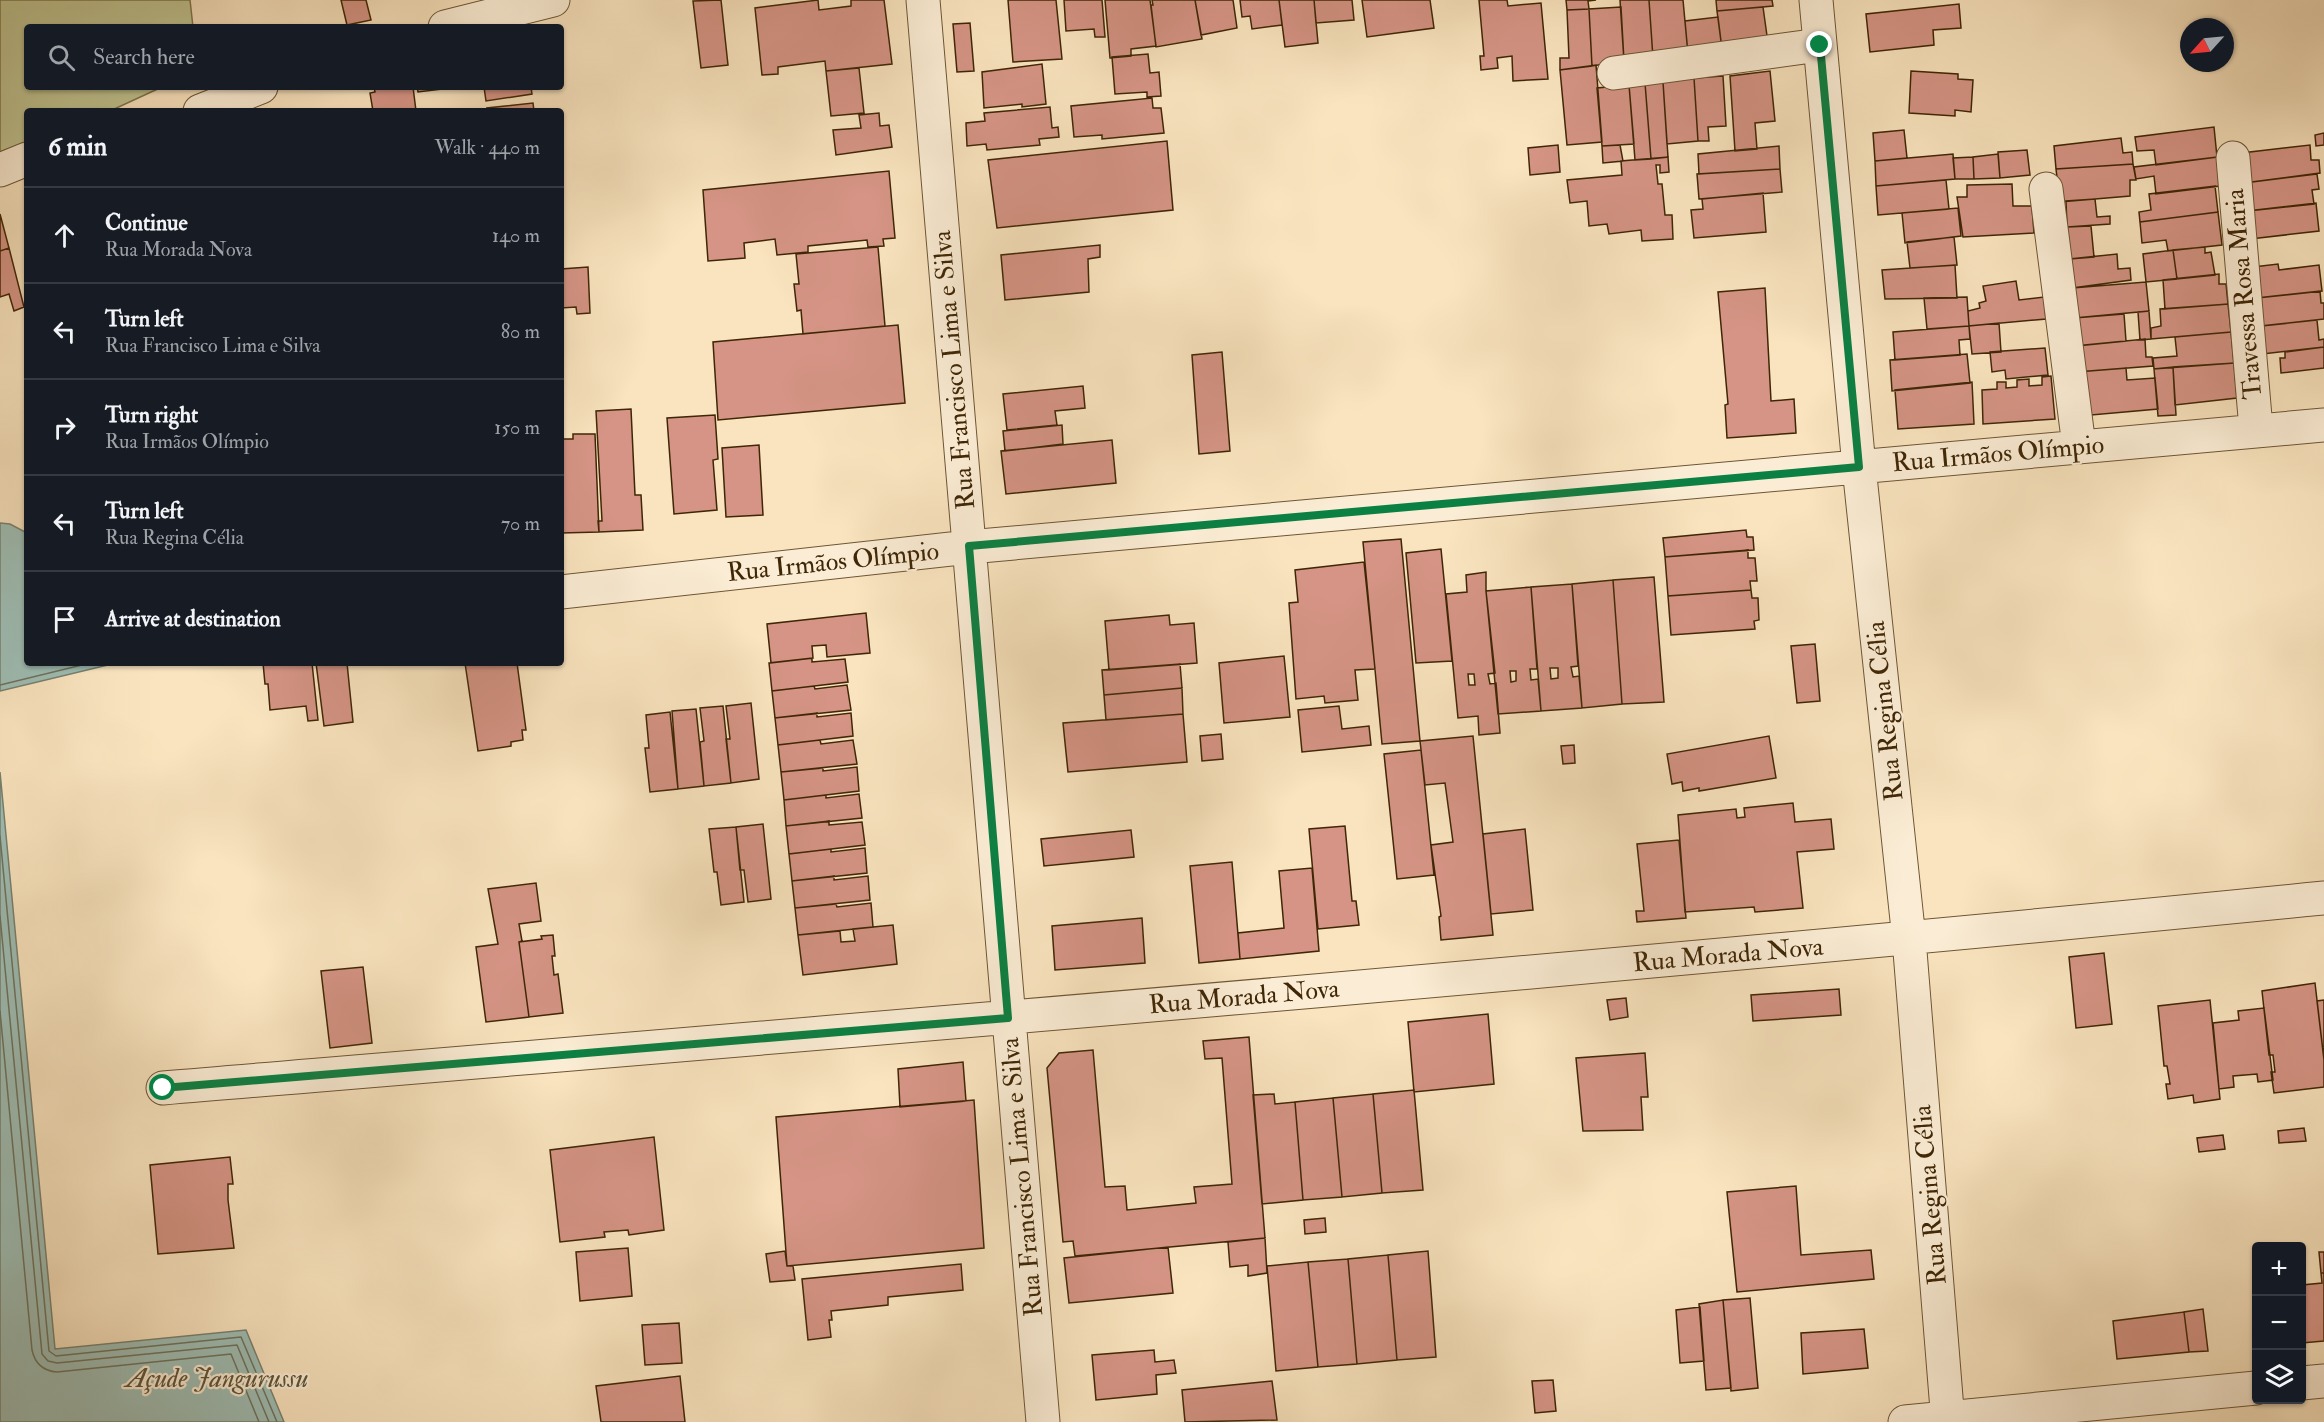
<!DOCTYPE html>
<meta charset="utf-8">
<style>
body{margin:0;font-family:"IM FELL Double Pica",serif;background:#20242c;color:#f1f3f6}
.controls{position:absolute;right:18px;bottom:18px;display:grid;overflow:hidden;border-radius:6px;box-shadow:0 2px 4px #0004}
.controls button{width:54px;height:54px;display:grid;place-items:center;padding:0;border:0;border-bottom:2px solid #363941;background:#171b24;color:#f1f3f6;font:30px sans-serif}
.compass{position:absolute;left:2180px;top:18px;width:54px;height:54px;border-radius:50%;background:#171b24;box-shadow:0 2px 4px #0004;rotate:243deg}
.stop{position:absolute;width:18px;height:18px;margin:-14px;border:4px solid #0b8043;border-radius:50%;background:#fff}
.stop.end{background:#0b8043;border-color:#fff;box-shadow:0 2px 6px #0008}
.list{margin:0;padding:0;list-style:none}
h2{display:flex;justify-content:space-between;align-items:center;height:78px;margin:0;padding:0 24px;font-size:26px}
h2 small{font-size:20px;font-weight:400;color:#9ea1a6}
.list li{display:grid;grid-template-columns:39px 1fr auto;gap:18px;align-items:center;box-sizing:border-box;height:96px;padding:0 24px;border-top:2px solid #363941}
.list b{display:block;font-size:22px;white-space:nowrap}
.list p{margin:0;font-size:20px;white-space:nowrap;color:#9ea1a6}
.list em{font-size:20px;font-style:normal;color:#9ea1a6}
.icon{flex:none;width:33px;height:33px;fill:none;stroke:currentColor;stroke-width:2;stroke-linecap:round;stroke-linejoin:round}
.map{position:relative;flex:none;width:2324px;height:1422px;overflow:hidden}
.search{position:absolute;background:#171b24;box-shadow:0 2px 4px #0004;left:24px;top:24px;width:540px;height:66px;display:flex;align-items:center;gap:15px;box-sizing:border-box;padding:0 21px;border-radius:6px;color:#9ea1a6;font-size:22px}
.panel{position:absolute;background:#171b24;box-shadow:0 2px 4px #0004;left:24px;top:108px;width:540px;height:558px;border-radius:6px}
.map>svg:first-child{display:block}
</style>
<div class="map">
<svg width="2324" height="1422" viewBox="0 0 2324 1422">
<rect width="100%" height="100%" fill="#f9e4bf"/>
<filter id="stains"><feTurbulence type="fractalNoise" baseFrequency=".00333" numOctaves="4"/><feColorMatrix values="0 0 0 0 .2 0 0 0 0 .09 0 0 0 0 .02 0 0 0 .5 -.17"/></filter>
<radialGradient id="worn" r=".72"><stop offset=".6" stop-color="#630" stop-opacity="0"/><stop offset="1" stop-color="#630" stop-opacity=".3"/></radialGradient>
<path fill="#bfc491" stroke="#7f754b" stroke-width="1.5" d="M0,0h190l3,27h-166v60h135l-52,24h-83v39l-27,12z"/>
<path fill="#9ebeb5" stroke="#78816f" stroke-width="1.5" d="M0,523l10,1 17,9v130l85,1 -112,27z
M0,772l55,577 191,-19 38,92h-284z"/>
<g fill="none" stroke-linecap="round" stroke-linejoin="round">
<path stroke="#6e725d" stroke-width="1.5" d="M0,685l90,-22
M0,836l49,515 7,5 185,-19 36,85
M0,916l42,438 6,7 9,2 180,-18 32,77
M0,1011l32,339c3,14 11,21 25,22l174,-18 28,68"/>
</g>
<path fill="#d59485" stroke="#3f2605" stroke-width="1.5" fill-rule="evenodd" d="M341,0h25l5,20 -24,5z
M721,0l7,65 -27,3 -8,-67z
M818,0l1,10 32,-4v-6h33l8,64 -66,7 -1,-10 -47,6v7l-16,1 -7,-67z
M1008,0h48l6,59 -49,3z
M1064,0h38l3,37h-10l-1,-8 -28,2z
M1105,0h45l6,46 -25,3v7l-21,2z
M1152,0h43l7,39 -46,8 -5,-42h2z
M1195,0h38l4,28 -36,7z
M1240,0h39l3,25 -30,4 -2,-13 -8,1z
M1279,0h35l4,43 -33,4z
M1314,0h38l2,20 -38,3z
M1362,0h68l4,28 -67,9z
M1479,0h28l1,6 33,-3 7,76 -35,2 -1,-25 -15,2 1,10 -17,2 -1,-14h4z
M1566,0h30l-8,1 1,8 -22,1z
M1620,0h29l4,58 -29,3z
M1649,0h34l5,54 -35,4z
M1716,0h56l1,6 -56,5z
M1959,4l2,24 -28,2 1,15 -64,7 -4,-38z
M1621,7l3,54 -32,5 -3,-57z
M1763,7l5,36 -46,6 -5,-38z
M1589,9l3,57 -32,4v-12h9l-2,-48z
M1718,17l4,32 -34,5 -3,-33z
M970,23l4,48 -17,1 -4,-48z
M1148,54l2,19 9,-1 2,24 -14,1v-5l-32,2 -3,-37z
M1042,64l4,40 -24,3v-3l-38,4 -2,-36z
M1596,65l6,77 -35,3 -7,-75z
M859,68l5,45 -33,3 -5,-45z
M1770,71l5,50 -20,2 2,26 -22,2 -5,-75z
M1911,71l47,3v5l15,1 -2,32 -16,-2v6l-46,-3z
M1723,76l3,50 -18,1 1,14h-11l-4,-63z
M1694,78l4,63 -31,3 -4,-62z
M1663,82l5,75 -17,2 -6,-76z
M1645,83l6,76 -16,1 -6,-75z
M1629,85l5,59 -32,2 -5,-58z
M374,87h39l3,24h-43l-3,-18 5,-1z
M417,87h42l-41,5z
M484,87h47l1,7 -46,7z
M1152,98l1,10h8l3,25 -62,6v-4l-28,2 -3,-31z
M533,103l1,8h-46l-1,-3z
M1050,107l2,21 6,-1 1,10 -20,2 1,6 -53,5 -1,-6 -19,2 -1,-23 19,-2 -1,-8z
M879,113l1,13 9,-1 3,22 -56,8 -3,-25 28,-2 -2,-13z
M2214,127l3,30 -61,8 -2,-15 -17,1 -2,-14z
M1904,130l3,28 -32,3 -2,-28z
M2324,133v12l-8,1 -1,-11z
M2121,138l2,15 9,-1 1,12 -77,5 -2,-23z
M1167,141l6,69 -176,18 -9,-68z
M1558,145l2,27 -30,3 -2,-27z
M1620,145l3,16 -20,2 -1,-17z
M2310,145l1,15h8l1,13 -84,11 -3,-30z
M1779,146l1,23 -81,5 -1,-20z
M2027,150l3,25 -30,3 -2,-26z
M1953,154l2,25 -79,7 -1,-25z
M1998,154l2,24 -26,1 -1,-22z
M1668,157l1,15 -9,1v-8h-4l2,19h4l3,31h7l1,24 -31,2 -1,-11 -32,4 -2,-10 -18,2 -2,-25 -17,2 -3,-23 55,-5 -1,-14z
M1973,157l1,22h-19l-2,-21z
M2217,157l3,29 -64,8 -2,-18 -18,3 -2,-12z
M2133,164l3,16h-6v16l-70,6 -4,-33z
M1780,169l2,23 -83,7 -2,-25z
M889,171l6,67 -12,1 1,7 -16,1 -1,-7 -59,6v6l-31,3 -2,-16 -31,4 1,15 -37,3 -5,-71z
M2317,174l2,15 -7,1 2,14 -75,8 -3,-28z
M1946,180l3,29 -71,6 -2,-29z
M2012,184l1,22h19l2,27 -71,4 -6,-40h10v-12z
M2215,186l3,26 -78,10 -1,-10 12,-2 -2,-16z
M1763,193l3,39 -72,6 -3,-28 12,-1 -1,-10z
M2095,199l2,18 13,-1v8l-43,3 -1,-26z
M2316,203l3,28 -77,9 -3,-28z
M1958,208l3,28 -56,7 -3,-30z
M2218,212l4,33 -54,6 -2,-11 -24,3 -2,-21z
M0,214l9,34 -9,3z
M2091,226l3,31 -24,2 -3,-32z
M1954,237l3,28 -47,3 -3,-26z
M1100,245v12l-12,2 1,33 -84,8 -4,-45z
M878,247l7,79 -82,8 -2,-24 -4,1 -3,-27h5l-3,-30z
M2205,247v6l6,-1 4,23 -38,4 -4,-29z
M9,248l15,59 -10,4 -5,-17 -9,3v-46z
M2173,250l4,29 -31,3 -3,-28z
M2117,254l1,15 12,-1 1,12 -59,8 -2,-29z
M2278,264l1,6 40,-5 3,26 -74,8 -3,-31z
M1955,265l2,33 -72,1 -3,-29z
M588,267l2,46 -13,1 -1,-7 -15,1v-39z
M2219,274v10h7l2,20 -63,5 -2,-29z
M2016,281l3,19 25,-3 2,22 -77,7 -1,-15 12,-3 -1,-5 7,-2 -3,-15z
M2146,282l3,29 -75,7 -2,-30z
M1765,288l6,113 23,-2 2,34 -69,5 -2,-33 3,-1 -10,-112z
M2320,291l1,12h3v16l-72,8 -4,-28z
M1967,297l2,29 -42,3 -3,-31z
M2228,304l3,28 -80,7v-11l10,-2 -1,-17z
M2149,311l2,28 -11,1 -2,-28z
M2124,314l2,27 -49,5 -3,-28z
M2317,320l2,20 5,-1v8l-70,8 -2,-28z
M1999,323l2,29 -29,2 -3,-28z
M898,325l7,78 -187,17 -5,-78z
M1969,326l1,13 -11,1 1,15 -65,5 -2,-28z
M2231,332l3,31 -80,6 -1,-11 24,-2 -2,-19z
M2145,339l1,18h6l1,9 -76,6 -2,-26z
M2324,347v21l-43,5 -1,-15h5v-6z
M2045,348l3,27 -42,4 -1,-9 -13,2 -2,-20z
M1222,352l8,99 -31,3 -7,-99z
M1967,354l3,29 -78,8 -2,-31z
M2234,363l3,35 -62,7 -2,-38z
M2173,367l3,48 -18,1 -4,-47z
M2126,368l1,12 28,-2 3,31 -78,7 -3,-44z
M2051,376l4,43 -72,5 -1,-34 15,-1v-7h9v6l11,-1v-7l12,-1v7l13,-1v-8z
M1972,382l2,42 -76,5 -3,-39z
M1083,386l2,22 -30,3 2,14 -50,5 -4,-36z
M631,409l4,86h6l2,35 -44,2 -1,-11h4l-6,-110z
M715,415l3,44 -5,1 4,50 -43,4 -7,-96z
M1062,425l1,19 -58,7 -2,-20z
M573,434h22l4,98 -38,1v-94h12z
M1112,440l4,43 -110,11 -5,-43z
M759,445l4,70 -37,2 -4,-69z
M1746,530l1,7h6l1,13 -89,7 -2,-19z
M1401,539l19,202 -38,3 -19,-202z
M1441,549l11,112 -36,2 -10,-110z
M1748,550v8h7l2,23h-7l1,9 -83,6 -3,-39z
M1364,562l11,107 -20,1 3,30 -33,3 -1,-7 -28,3 -7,-96 9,-1 -3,-32z
M1486,572v19l9,82 -7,1 2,10 6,-1 4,50 -21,2 -1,-19 -20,2 -12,-124 21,-2 -1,-17zM1468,674h6l1,11h-6z
M1654,577l10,125 -42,2 -9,-124z
M1613,580l9,124 -40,4 -10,-124z
M1572,584l6,82 -7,1 2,10 6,-1 3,32 -41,3 -10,-124zM1550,668h8v10l-7,1z
M1531,587l6,82h-7l1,11 7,-1 3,32 -43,3 -12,-123zM1510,671h6v10l-5,1z
M1751,590l1,8h6l1,22 -5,1 1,8 -84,6 -3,-39z
M866,613l4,40 -43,4 -1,-12 -14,1 1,12 -42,5 -4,-39z
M1169,615l1,10 24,-2 3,40 -88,7 -4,-49z
M1815,644l5,57 -23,2 -6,-57z
M1284,656l6,61 -66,6 -5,-60z
M812,658v4l33,-3 3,23 -76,9 -3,-28z
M263,663h49l6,57 -10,1 -2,-15 -36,4 -2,-26h-3z
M316,663h31l6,59 -29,4z
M465,663h52l9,67h-4l1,10 -12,2v4l-33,5z
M1180,664l2,24 -78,7 -2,-25z
M847,685l4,25 -76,8 -3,-27 42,-5 1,3z
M1182,688l1,26 -77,6 -2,-25z
M751,703l8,76 -28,4 -5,-44h4l-4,-33z
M723,706l8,77 -27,3 -4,-44 4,-1 -4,-33z
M1339,706l3,23 27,-3 2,19 -69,7 -4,-42z
M696,709l8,77 -26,3 -6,-78z
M670,712l8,77 -28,3 -5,-44h4l-3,-33z
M817,713v4l34,-4 2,23 -75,9 -3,-27z
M1183,714l4,48 -119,10 -5,-49z
M1221,734l2,25 -21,2 -2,-25z
M1473,736l20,199 -52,5 -2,-23 2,-1 -10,-71 22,-3 -8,-59 -20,2 -5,-44z
M1769,736l7,42 -77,13v-3l-16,3 -1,-9 -10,2 -5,-30z
M820,740l1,4 32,-4 4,24 -76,8 -3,-27z
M1574,745l1,18 -12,1 -2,-18z
M1421,750l13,125 -37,4 -13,-125z
M857,767l2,24 -75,9 -3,-28 42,-4v3z
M859,794l3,24 -76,8 -2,-26 42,-5v3z
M1793,803l2,19 36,-3 3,30 -37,3 6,56 -48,4 -1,-5 -69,5 -7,-97 58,-6 1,9 8,-1 -1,-9z
M829,821v4l33,-3 3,23 -76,9 -3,-28z
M763,824l8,75 -23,3 -4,-32h-4l-4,-43z
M1345,826l7,75h4l3,24 -41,4 -9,-100z
M736,827l8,75 -23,3 -4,-33h-3l-5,-43z
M1525,829l8,81 -42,4 -8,-80z
M1131,830l3,27 -90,9 -3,-27z
M1679,840l7,78 -49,4 -1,-11h8l-7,-67z
M865,848l2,25 -75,8 -3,-27 42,-5v3z
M1232,862l8,97 -41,4 -9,-97z
M1312,868l7,83 -79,8 -2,-26 46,-5 -5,-57z
M834,876v4l34,-4 2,24 -75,8 -3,-27z
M536,883l5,38 -22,3 3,17 -3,1 10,75 -43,5 -10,-75 22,-3 -10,-55z
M871,903l2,24 -75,8 -3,-27 41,-4 1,3z
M1142,918l3,45 -90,7 -3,-44z
M893,925l4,39 -94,11 -5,-40 42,-4 1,11 14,-1 -2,-12z
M553,935l2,21h-3l2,19 4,-1 5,39 -34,4 -10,-75 23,-3 -1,-3z
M2104,953l8,71 -36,4 -7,-71z
M363,967l9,76 -42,5 -9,-77z
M2315,983l9,77v27l-50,6 -3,-21h4l-2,-17h-4l-7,-64z
M1839,989l2,26 -88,6 -2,-26z
M1626,998l2,19 -18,3 -3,-20z
M2210,1000l10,99 -26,4 -1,-8 -25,4 -2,-15h4l-3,-18h-3l-6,-60z
M2324,1000v60l-7,-59z
M2264,1008l9,72 -15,2 -1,-8 -24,2 1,11 -15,2 -6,-66 26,-3 -1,-9z
M1488,1014l6,70 -80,8 -6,-70z
M1249,1037l16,201 -190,18 -2,-15 -10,1 -16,-174 12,-15 34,-3 12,137 20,-1 2,24 69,-7 -2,-16 38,-3 -10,-126 -17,1 -2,-18z
M1645,1053l3,44h-7l2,33 -60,1 -7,-73z
M963,1062l3,39 -66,6 -2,-38z
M1414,1090l9,100 -41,3 -9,-99z
M1274,1094l1,10 20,-2 8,98 -41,4 -9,-109z
M1373,1094l9,99 -40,4 -9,-99z
M1333,1098l9,99 -39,3 -8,-98z
M974,1100l10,148 -197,18 -11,-149z
M2304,1128l2,13 -27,2 -1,-12z
M2223,1135l2,14 -26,3 -2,-14z
M654,1137l10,93 -35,5 -1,-5 -24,2 1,5 -45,5 -10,-92z
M230,1157l3,27h-5v16l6,48 -76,6 -8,-89z
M1796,1186l5,69 70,-5 3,29 -137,13 -10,-100z
M1325,1218l1,14 -21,2 -1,-14z
M1265,1238l2,35 -19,3v-11l-18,2 -2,-25z
M1168,1247l5,46 -104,10 -5,-45z
M628,1248l4,48 -52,5 -4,-49z
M785,1251l2,15h6l2,14 -25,2 -4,-28z
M1428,1251l8,106 -39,3 -9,-105z
M2319,1252h5v21h-3z
M1388,1255l9,105 -40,4 -9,-105z
M1348,1259l9,105 -39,3 -10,-105z
M1308,1262l10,105 -42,4 -9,-105z
M961,1264l2,26 -75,7v8l-57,6 1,9h-3l2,17 -23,3 -6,-61z
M2321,1273h3v68l-22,2v-58l20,-2z
M1750,1298l8,90 -27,3 -8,-91z
M1723,1300l8,88 -25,2 -7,-86z
M1700,1307l4,54 -24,2 -4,-53z
M2203,1309l5,42 -19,1 -5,-40z
M2184,1312l5,40 -72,7 -4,-38z
M679,1323l3,40 -37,2 -3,-40z
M1864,1329l4,39 -65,6 -2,-41z
M1154,1350l1,12 19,-2 2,13 -20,2 1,19 -61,6 -4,-45z
M680,1376l5,46h-84l-5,-36z
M1553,1380l3,31 -21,2 -3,-32z
M1272,1381l5,39 -92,2 -3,-32z"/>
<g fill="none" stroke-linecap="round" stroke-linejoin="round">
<g stroke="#6e5634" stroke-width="35">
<path id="minor" d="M923,0l120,1422
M1816,0l43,467 50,472 39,483
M445,27l108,-27
M1614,73l205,-28
M200,111l61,-24
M2233,158l23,271
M0,170l27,-11
M2046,189l33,257
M561,592l408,-45 1355,-122
M163,1088c721,-60 1441,-119 2161,-190
M2302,1383l22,-2
M1905,1422l351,-34"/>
</g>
<use href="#minor" stroke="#fbedd5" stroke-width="33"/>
</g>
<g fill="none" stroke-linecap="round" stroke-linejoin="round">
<path stroke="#0b8043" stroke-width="8" d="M163,1088l845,-70 -39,-472 890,-79 -39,-422"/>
</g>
<g text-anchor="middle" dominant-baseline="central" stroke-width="4.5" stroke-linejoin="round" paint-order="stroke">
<g font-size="26" fill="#3f2605" stroke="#fbedd5">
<text transform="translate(2244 294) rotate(-95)">Travessa Rosa Maria</text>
<text transform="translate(954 370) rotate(-95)">Rua Francisco Lima e Silva</text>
<text transform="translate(1998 454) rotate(-5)">Rua Irmãos Olímpio</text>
<text transform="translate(833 562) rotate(-6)">Rua Irmãos Olímpio</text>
<text transform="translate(1885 711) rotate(-96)">Rua Regina Célia</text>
<text transform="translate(1728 955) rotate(-5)">Rua Morada Nova</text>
<text transform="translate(1244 997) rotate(-5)">Rua Morada Nova</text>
<text transform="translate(1022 1177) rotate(-95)">Rua Francisco Lima e Silva</text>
<text transform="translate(1930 1195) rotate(-95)">Rua Regina Célia</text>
</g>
<g font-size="27" font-style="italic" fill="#5c543a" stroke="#fbedd5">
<text x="217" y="1378">Açude Jangurussu</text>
</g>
</g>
<rect width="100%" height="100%" filter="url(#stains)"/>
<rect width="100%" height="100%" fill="url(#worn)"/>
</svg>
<div class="controls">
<button>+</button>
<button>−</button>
<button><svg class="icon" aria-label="layers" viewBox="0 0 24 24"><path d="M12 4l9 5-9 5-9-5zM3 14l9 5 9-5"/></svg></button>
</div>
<svg class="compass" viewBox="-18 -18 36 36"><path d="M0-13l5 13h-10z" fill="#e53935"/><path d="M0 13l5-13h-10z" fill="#9ea1a6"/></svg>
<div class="stop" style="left:163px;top:1088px"></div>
<div class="stop end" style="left:1820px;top:45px"></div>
<div class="search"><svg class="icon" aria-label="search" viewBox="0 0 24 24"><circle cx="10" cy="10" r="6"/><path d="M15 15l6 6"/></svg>Search here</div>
<section class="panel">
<h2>6 min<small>Walk · 440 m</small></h2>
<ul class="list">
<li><svg class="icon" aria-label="ahead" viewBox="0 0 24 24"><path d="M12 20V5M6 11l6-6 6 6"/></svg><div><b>Continue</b><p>Rua Morada Nova</p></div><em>140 m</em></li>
<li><svg class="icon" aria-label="left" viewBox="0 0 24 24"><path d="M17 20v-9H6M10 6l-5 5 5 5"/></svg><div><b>Turn left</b><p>Rua Francisco Lima e Silva</p></div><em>80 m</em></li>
<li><svg class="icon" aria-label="right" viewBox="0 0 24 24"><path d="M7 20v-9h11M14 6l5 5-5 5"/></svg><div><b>Turn right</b><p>Rua Irmãos Olímpio</p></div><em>150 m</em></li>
<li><svg class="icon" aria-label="left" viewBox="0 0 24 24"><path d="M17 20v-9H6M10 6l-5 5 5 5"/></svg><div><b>Turn left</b><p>Rua Regina Célia</p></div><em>70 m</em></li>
<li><svg class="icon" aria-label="arrive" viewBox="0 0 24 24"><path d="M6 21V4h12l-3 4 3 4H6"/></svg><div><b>Arrive at destination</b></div></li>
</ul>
</section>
</div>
